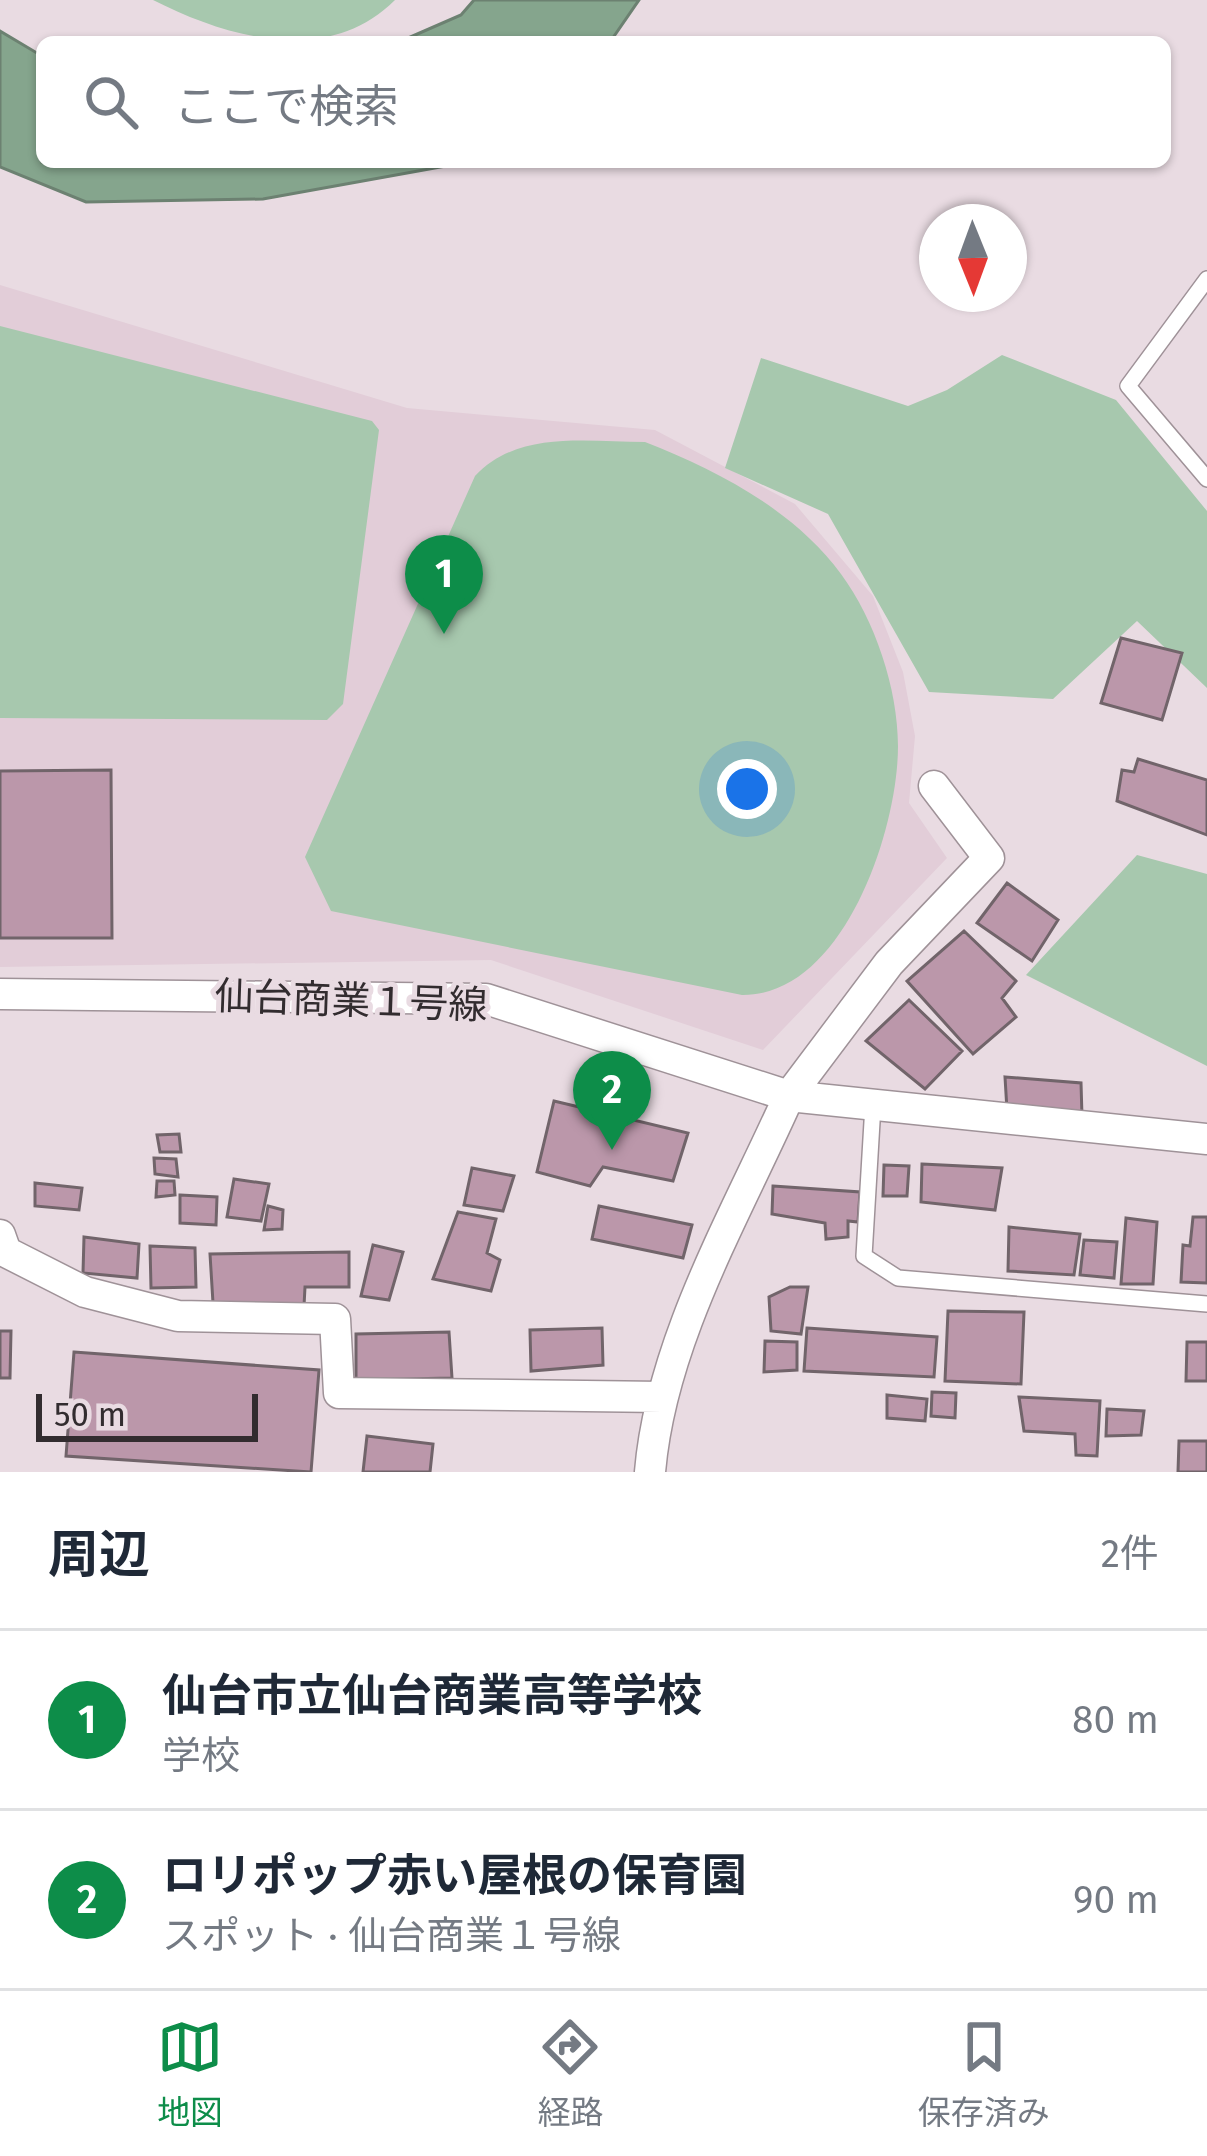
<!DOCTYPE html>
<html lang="ja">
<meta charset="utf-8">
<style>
body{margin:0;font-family:"Fira Sans","Noto Sans JP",sans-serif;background:#f6f6f7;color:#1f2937}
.compass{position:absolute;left:919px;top:204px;width:108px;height:108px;border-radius:50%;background:#fff;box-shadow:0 3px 9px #0004;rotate:179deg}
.scale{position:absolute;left:36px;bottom:30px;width:222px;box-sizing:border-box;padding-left:12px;border:6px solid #322c2f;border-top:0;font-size:33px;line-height:42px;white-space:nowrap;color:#322c2f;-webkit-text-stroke:9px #e9dbe2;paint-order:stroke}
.you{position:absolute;left:747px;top:789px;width:42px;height:42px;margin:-30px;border:9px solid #fff;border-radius:50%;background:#1a73e8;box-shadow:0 0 0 18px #1a73e833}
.badge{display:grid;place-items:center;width:78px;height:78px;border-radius:50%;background:#0d8d49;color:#fff;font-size:39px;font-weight:700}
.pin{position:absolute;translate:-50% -99px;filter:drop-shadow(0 3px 6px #0008)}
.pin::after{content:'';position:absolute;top:63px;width:42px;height:36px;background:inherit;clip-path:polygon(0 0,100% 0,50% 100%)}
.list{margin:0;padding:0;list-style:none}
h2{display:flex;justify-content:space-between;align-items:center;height:156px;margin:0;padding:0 48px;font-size:51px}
h2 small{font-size:39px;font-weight:400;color:#747a83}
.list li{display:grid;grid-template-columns:78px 1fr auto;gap:36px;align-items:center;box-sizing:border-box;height:180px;padding:0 48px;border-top:3px solid #e0e1e3}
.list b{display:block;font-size:45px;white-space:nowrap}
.list p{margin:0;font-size:39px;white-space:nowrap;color:#747a83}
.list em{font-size:39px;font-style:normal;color:#747a83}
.icon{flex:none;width:66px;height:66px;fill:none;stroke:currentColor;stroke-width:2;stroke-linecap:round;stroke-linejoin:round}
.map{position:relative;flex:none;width:1207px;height:1472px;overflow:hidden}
.search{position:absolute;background:#fff;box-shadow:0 3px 9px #0004;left:36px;right:36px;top:36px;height:132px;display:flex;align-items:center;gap:30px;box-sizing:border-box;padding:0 42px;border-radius:18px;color:#747a83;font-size:45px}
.sheet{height:516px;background:#fff}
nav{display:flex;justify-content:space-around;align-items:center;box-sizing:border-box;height:168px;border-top:3px solid #e0e1e3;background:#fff;font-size:33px;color:#747a83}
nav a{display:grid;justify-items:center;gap:6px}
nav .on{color:#0d8d49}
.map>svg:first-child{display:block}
</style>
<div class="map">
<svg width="1207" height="1472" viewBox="0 0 1207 1472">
<rect width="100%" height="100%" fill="#e9dbe2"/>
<path fill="#e2cdd8" d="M0,285l407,123 248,22 140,74 78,92 30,76 12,64 -6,67 38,55 -184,192 -272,-90 -491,7z"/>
<path fill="#a7c8ae" d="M153,0h242c-67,67 -167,38 -242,0z
M0,326l372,95 7,9 -36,274 -16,16 -327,-2z
M1002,355l114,45 91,111v177l-70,-67 -84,78 -124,-7 -101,-178 -103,-46 36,-110 147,48 39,-16z
M645,442c72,28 149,68 196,132 34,46 57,115 57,172 0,85 -55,250 -156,249l-411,-84 -26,-54 170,-381c43,-46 111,-34 170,-34z
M1137,855l70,19v192l-181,-91z"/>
<path fill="#85a58d" stroke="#6c8171" stroke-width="3" d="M474,0h165l-29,42h-211l62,-27z
M0,31l42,25v106h426l-205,37 -177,3 -86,-35z"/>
<path fill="#bb97aa" stroke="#71646a" stroke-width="3" d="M1121,638l61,15 -20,67 -61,-17z
M1138,759l69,21v55l-90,-34 5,-31 12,2z
M111,770l1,168h-112v-167z
M1007,883l51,37 -26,41 -55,-38z
M964,931l52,50 -14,17 14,19 -43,37 -66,-73z
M909,1000l53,51 -37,38 -59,-48z
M1005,1077l76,6 1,33 -75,-6z
M554,1101l134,32 -15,48 -70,-14 -13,19 -53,-14z
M179,1134l2,18h-21l-3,-17z
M154,1158l22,1 2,18 -23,-3z
M922,1164l80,4 -7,42 -74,-8z
M884,1165l25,1 -2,30h-24z
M472,1168l42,8 -11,35 -39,-6z
M234,1179l35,5 -8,37 -34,-4z
M157,1181h17l1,14 -19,2z
M35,1183l47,5 -3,22 -44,-4z
M773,1186l87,6 -2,30 -10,-1v16l-22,2 -1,-16 -53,-9z
M180,1195l37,2 -1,28 -36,-2z
M268,1206l15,4 -1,19 -18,1z
M599,1206l93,19 -9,33 -91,-19z
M458,1212l38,7 -9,34 13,7 -9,31 -58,-12z
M1193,1217h14v66l-26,-1 2,-37 7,1z
M1126,1218l31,4 -4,62h-32z
M1009,1227l71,7 -6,41 -66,-4z
M84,1237l55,7 -2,34 -54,-5z
M1084,1240l33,2 -3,36 -34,-3z
M373,1245l30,7 -14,48 -28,-4z
M150,1246l45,2 1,39 -45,1z
M349,1252v35h-44l-1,19 -91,-3 -3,-49z
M790,1287h18l-7,47 -30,-3 -2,-34z
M948,1311l76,1 -3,72 -76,-3z
M602,1328l1,37 -72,6 -1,-41z
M807,1328l130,9 -3,40 -130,-6z
M0,1331h11l-1,47h-10z
M449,1332l3,46 -96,2v-46z
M765,1341l32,1v28l-33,2z
M1187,1342h20v39h-21z
M74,1352l245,18 -8,102 -245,-16z
M932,1392l24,1 -1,25 -24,-2z
M887,1395l40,4 -2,22 -38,-3z
M1019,1397l81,4 -3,55 -21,-1 -1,-21 -51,-3z
M1107,1409l37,2 -3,24 -35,1z
M367,1436l66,8 -3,28h-67z
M1179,1441h28v31h-29z"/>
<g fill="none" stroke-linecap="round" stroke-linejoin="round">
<g stroke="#9f9298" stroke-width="18">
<path id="lane" d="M1207,279l-79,107 79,93
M873,1105l-9,151 34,22 309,26"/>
</g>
<g stroke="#9f9298" stroke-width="33">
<path id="street" d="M0,994l486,5 303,97c-53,119 -128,245 -139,376
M789,1096l418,43
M789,1096l100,-133 100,-105 -55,-72
M0,1235l6,17 79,40 93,24 157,3 4,74 323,4"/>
</g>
<use href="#lane" stroke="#fff" stroke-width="15"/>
<use href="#street" stroke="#fff" stroke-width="30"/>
</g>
<g text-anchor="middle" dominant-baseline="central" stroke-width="10" stroke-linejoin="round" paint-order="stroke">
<g font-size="39" fill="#322c2f" stroke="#e9dbe2">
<text transform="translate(351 1001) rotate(2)">仙台商業１号線</text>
</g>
</g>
</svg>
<svg class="compass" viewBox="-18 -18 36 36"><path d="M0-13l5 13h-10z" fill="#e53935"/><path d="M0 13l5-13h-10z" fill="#747a83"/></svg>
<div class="scale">50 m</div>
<div class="you"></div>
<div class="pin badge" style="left:444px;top:634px">1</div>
<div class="pin badge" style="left:612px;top:1150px">2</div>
<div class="search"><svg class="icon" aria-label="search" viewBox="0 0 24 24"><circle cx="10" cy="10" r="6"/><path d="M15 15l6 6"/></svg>ここで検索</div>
</div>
<section class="sheet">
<h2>周辺<small>2件</small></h2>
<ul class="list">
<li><span class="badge">1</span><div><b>仙台市立仙台商業高等学校</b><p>学校</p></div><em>80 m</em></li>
<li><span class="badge">2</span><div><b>ロリポップ赤い屋根の保育園</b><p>スポット · 仙台商業１号線</p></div><em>90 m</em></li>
</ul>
</section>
<nav>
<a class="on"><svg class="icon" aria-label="map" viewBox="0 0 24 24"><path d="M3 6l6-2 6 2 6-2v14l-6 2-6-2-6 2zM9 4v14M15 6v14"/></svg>地図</a>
<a><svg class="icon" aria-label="directions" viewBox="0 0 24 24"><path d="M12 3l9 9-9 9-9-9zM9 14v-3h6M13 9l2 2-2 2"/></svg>経路</a>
<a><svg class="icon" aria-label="saved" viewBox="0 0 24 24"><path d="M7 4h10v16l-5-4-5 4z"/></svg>保存済み</a>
</nav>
